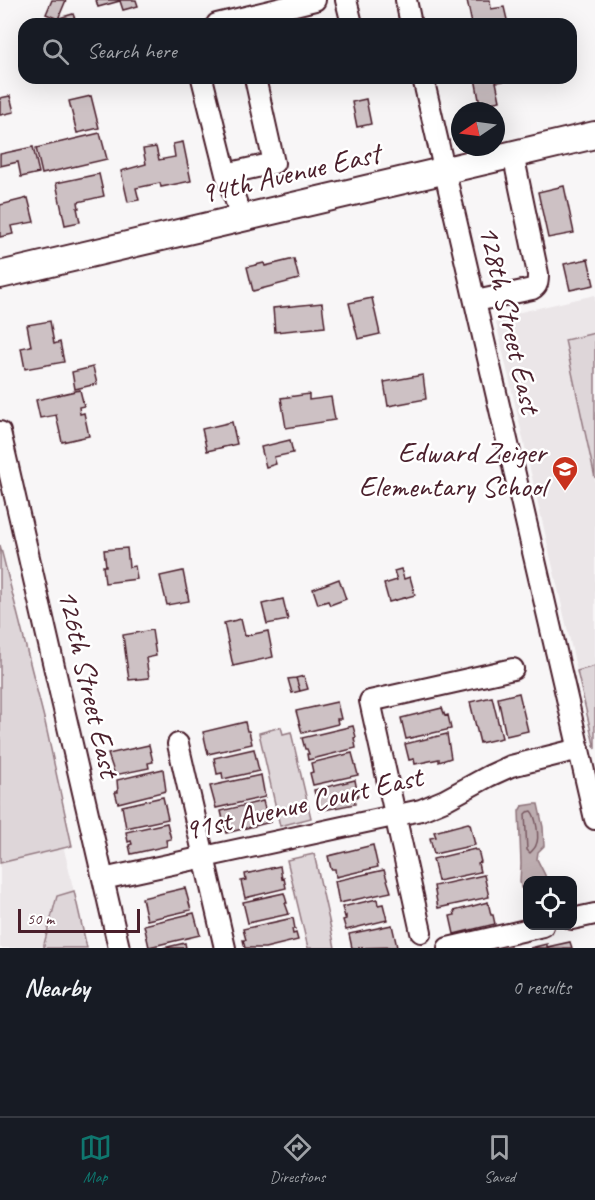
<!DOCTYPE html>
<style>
body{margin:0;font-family:Caveat,sans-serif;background:#242831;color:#f1f3f6}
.controls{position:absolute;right:18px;bottom:18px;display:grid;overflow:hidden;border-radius:12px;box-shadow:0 6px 24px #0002}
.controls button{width:54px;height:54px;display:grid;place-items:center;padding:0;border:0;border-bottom:2px solid #363941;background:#171b24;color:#f1f3f6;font:30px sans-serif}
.compass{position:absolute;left:451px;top:102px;width:54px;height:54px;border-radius:50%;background:#171b24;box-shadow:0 6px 24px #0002;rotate:257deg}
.scale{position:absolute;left:18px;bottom:15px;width:122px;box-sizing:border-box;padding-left:6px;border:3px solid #4a1f2b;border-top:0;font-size:16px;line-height:21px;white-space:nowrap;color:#4a1f2b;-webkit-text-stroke:4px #fff;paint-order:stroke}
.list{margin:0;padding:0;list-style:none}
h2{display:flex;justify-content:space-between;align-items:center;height:78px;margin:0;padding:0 24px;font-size:26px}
h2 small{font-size:20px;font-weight:400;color:#9ea1a6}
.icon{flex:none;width:33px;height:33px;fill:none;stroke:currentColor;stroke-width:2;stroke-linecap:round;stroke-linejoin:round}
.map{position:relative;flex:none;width:595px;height:948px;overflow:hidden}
.search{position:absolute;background:#171b24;box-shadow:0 6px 24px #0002;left:18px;right:18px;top:18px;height:66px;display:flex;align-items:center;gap:15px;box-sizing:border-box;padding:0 21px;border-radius:18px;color:#9ea1a6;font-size:22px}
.sheet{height:168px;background:#171b24}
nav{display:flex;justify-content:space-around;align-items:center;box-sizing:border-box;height:84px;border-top:2px solid #363941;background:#171b24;font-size:16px;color:#9ea1a6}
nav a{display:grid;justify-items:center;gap:3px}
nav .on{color:#0f766e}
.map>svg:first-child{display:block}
</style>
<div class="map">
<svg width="595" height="948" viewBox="0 0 595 948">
<rect width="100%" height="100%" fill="#f8f6f7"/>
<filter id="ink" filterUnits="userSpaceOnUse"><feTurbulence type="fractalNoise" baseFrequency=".0167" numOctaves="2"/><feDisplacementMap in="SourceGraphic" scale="12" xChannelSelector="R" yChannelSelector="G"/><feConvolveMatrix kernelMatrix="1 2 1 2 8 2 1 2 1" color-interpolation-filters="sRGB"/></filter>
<g filter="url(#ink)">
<path fill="#ebe6e8" d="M595,295v371l-18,5 -82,-353z
M0,565l45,202 42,181h-87z"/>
<path fill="#ded6d9" stroke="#947a82" stroke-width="1.5" d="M595,333v145l-30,-138z
M0,545l45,177 27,124 -72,17z
M595,666v83l-18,-78z
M281,727l2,7 8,-2 20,86 -31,8 -21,-93z
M314,854l19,84 2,10h-27l-21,-88z
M74,891l13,57h-43v-4l13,-48z"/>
<path fill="#bdadb0" stroke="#8f747b" stroke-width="1.5" d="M535,804h3l5,23 1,19 -6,6 -1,7 8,16 1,5h-18l-1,13h-1l-5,-5 -1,-7 1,-17 -2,-53 3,-5z"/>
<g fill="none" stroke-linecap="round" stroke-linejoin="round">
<path stroke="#785860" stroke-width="1.5" d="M531,811c5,5 9,27 5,34 0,2 -5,7 -6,8l-3,-3 -2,-36 2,-2z"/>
</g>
<path fill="#cdc1c4" stroke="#4a1f2b" stroke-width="1.5" d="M52,0h14l-8,19 -12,-5z
M96,0h40l2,6 -15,4 -3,-9 -22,6z
M467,0h23l1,9 13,-2 4,17h-36z
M73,14l4,10h-18v-6z
M475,78h29v3l-8,1 4,19 -20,4z
M10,96l4,16 -14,3v-17z
M91,96l8,32 -22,5 -8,-32z
M366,99l5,25 -14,3 -5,-25z
M100,133l7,26 -65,15 -6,-26z
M183,142l8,39 -30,6 -1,-4 -24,5 3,12 -11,2 -7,-31 25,-7 -3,-15 13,-2 3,13 16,-3 -2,-13z
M33,147l6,26 -18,4 -3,-15 -18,4v-12z
M99,174l5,22 -26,6 1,6h-2l3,14 -15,3 -9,-42z
M564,186l10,47 -26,5 -10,-46z
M28,198l6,24 -23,4 2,8 -13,3v-32z
M294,259l5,20 -46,12 -6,-24 17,-4 1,3z
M588,259l6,26 -24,5 -6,-26z
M372,298l8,36 -22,5 -9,-36z
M322,303l3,24 -50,5 -2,-24z
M50,321l4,23 6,-2 4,20 -39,7 -4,-21 10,-2 -4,-21z
M93,367l4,17 -22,5 -3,-17z
M423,375l3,24 -38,7 -4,-24z
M80,390l4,16 -5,1 1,7 4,-1 5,23 -27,6 -6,-27 -16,3 -4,-18z
M309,394v6l22,-3 4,23 -49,8 -5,-30z
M232,422l5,22 -30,7 -5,-22z
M290,440l3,13 -19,4 2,7 -10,3 -5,-20z
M127,548l2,19 6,-1 2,13 -32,4 -2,-17h3l-2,-16z
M401,569l3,10 6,-2 5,18 -26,7 -5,-18 13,-4 -3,-9z
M183,571l6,30 -22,4 -7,-29z
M339,579l7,20 -16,6 -2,-4 -10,3 -5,-15z
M283,599l5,21 -21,4 -5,-20z
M241,619l4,17 23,-5 5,26 -40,9 -9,-43z
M152,630l4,26 -10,2 3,20 -20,2 -6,-45z
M304,676l4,13 -8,2 -4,-13z
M296,678l4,13 -8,2 -4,-14z
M519,693l9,38 -22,5 -8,-38z
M492,697l10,41 -22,5 -10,-41z
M337,702l4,17h-4l1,5 -36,9 -6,-22z
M442,708l3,8 3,-1 3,14 -45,10 -5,-21z
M245,722l2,9h2l3,13 -44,10 -5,-22z
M353,726l3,11 -2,1 2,10 -48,12 -1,-6h2l-2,-5h-2l-3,-11z
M447,734l4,24 -12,4v-3l-24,5 -1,-5 -5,1 -4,-16z
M149,745l4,17 -5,1 1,5 -34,7 -7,-21z
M254,749l5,22 -36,8 -1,-6 -5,1 -3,-16z
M352,753l6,22 -45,10 -3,-12 3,-1 -2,-9z
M163,769l3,22 -48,12 -3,-11h3l-1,-12z
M261,775l4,22 -49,11 -6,-22z
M355,780l3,16 -4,2 1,6 -36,7 -2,-8 2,-1v-3h-3l-2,-9z
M163,797l5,22 -42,9 -4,-22z
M263,801l2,8h3l3,13 -45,11 -5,-22z
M167,823l4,16 -5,1 1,6 -36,8 -2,-9 3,-1 -1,-3 -3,1 -2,-10z
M468,823l2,1 5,21 -41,9 -4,-16 6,-1 -2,-5z
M373,845l5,22 -42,10 -1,-8h-4l-3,-13z
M475,849v1h3l3,12 -3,1 2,9 -42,9 -5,-22z
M280,866l2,13 2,-1 2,10 -41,10 -4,-17 5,-1 -1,-6z
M384,870l7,22 -52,11 -4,-22z
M484,875l5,22 -51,11 -4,-22z
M185,888l6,22 -44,10 -5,-22z
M284,893l3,10h-2l4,11 -41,9 -5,-21z
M377,899l1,6 5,-1 4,16 -41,10 -3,-10 3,-1v-3l-1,1 -3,-10z
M488,902l3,13h2l2,9 -41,10 -4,-18 5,-1 -1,-4z
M194,913l6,22 -51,12 -5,-22z
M293,918l2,11h-3l1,5 3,-1 2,7 -33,8h-20l-2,-8h3l-3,-11z
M392,925l5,22 -45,1 -3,-14z
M570,942l2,6h-42l17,-4v3z
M185,943l1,5h-23z"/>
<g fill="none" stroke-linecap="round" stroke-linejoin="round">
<g stroke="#4a1f2b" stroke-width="24">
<path id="minor" d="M346,0l6,24
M406,0l5,24
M217,24l98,-24
M202,78l24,96 16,44
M423,78l172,741
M226,174l48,-11 -19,-85
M476,301l56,-12c6,-3 6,-8 6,-15l-25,-120
M0,432l119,516
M178,744l47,204
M103,879l318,-69 24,-10 44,-24 22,-10 68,-17
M572,919l23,-5
M421,932l-51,-231 143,-32
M448,948l95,-22"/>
</g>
<g stroke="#4a1f2b" stroke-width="30">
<path id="major" d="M0,275l595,-140"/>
</g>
<use href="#minor" stroke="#fff" stroke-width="20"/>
<use href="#major" stroke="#fff" stroke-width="26"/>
</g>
</g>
<defs>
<g id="school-pin" transform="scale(1.35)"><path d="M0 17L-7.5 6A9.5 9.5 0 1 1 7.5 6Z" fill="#c8321e" stroke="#fff"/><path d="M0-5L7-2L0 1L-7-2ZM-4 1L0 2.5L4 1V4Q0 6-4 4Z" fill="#fff"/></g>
</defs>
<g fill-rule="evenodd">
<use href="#school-pin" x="565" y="469"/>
</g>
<g text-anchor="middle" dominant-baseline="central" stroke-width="5" stroke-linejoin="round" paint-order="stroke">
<g font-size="30" fill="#4a1f2b" stroke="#fff">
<text transform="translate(290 173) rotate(-13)">94th Avenue East</text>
<text transform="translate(510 319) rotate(77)">128th Street East</text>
<text transform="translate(89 683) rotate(77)">126th Street East</text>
<text transform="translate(303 803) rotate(-13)">91st Avenue Court East</text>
</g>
<g font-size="30" fill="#4a1f2b" stroke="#fff" text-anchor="end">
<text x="546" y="452">Edward Zeiger<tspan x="546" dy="34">Elementary School</tspan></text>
</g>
</g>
</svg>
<div class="controls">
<button><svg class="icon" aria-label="locate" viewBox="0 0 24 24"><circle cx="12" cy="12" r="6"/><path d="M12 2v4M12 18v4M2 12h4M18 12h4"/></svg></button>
</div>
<svg class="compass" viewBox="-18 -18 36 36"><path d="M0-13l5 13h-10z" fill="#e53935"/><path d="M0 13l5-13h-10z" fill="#9ea1a6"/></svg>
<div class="scale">50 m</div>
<div class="search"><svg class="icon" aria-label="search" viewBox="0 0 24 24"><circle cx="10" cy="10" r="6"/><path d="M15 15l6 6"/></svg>Search here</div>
</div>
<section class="sheet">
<h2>Nearby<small>0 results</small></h2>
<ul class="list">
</ul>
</section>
<nav>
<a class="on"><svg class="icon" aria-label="map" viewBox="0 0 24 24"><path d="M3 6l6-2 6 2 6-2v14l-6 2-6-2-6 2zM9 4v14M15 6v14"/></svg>Map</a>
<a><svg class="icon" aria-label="directions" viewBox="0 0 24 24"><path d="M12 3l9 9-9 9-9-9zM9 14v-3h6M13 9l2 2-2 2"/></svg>Directions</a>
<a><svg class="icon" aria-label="saved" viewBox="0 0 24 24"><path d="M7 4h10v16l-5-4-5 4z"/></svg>Saved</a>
</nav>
